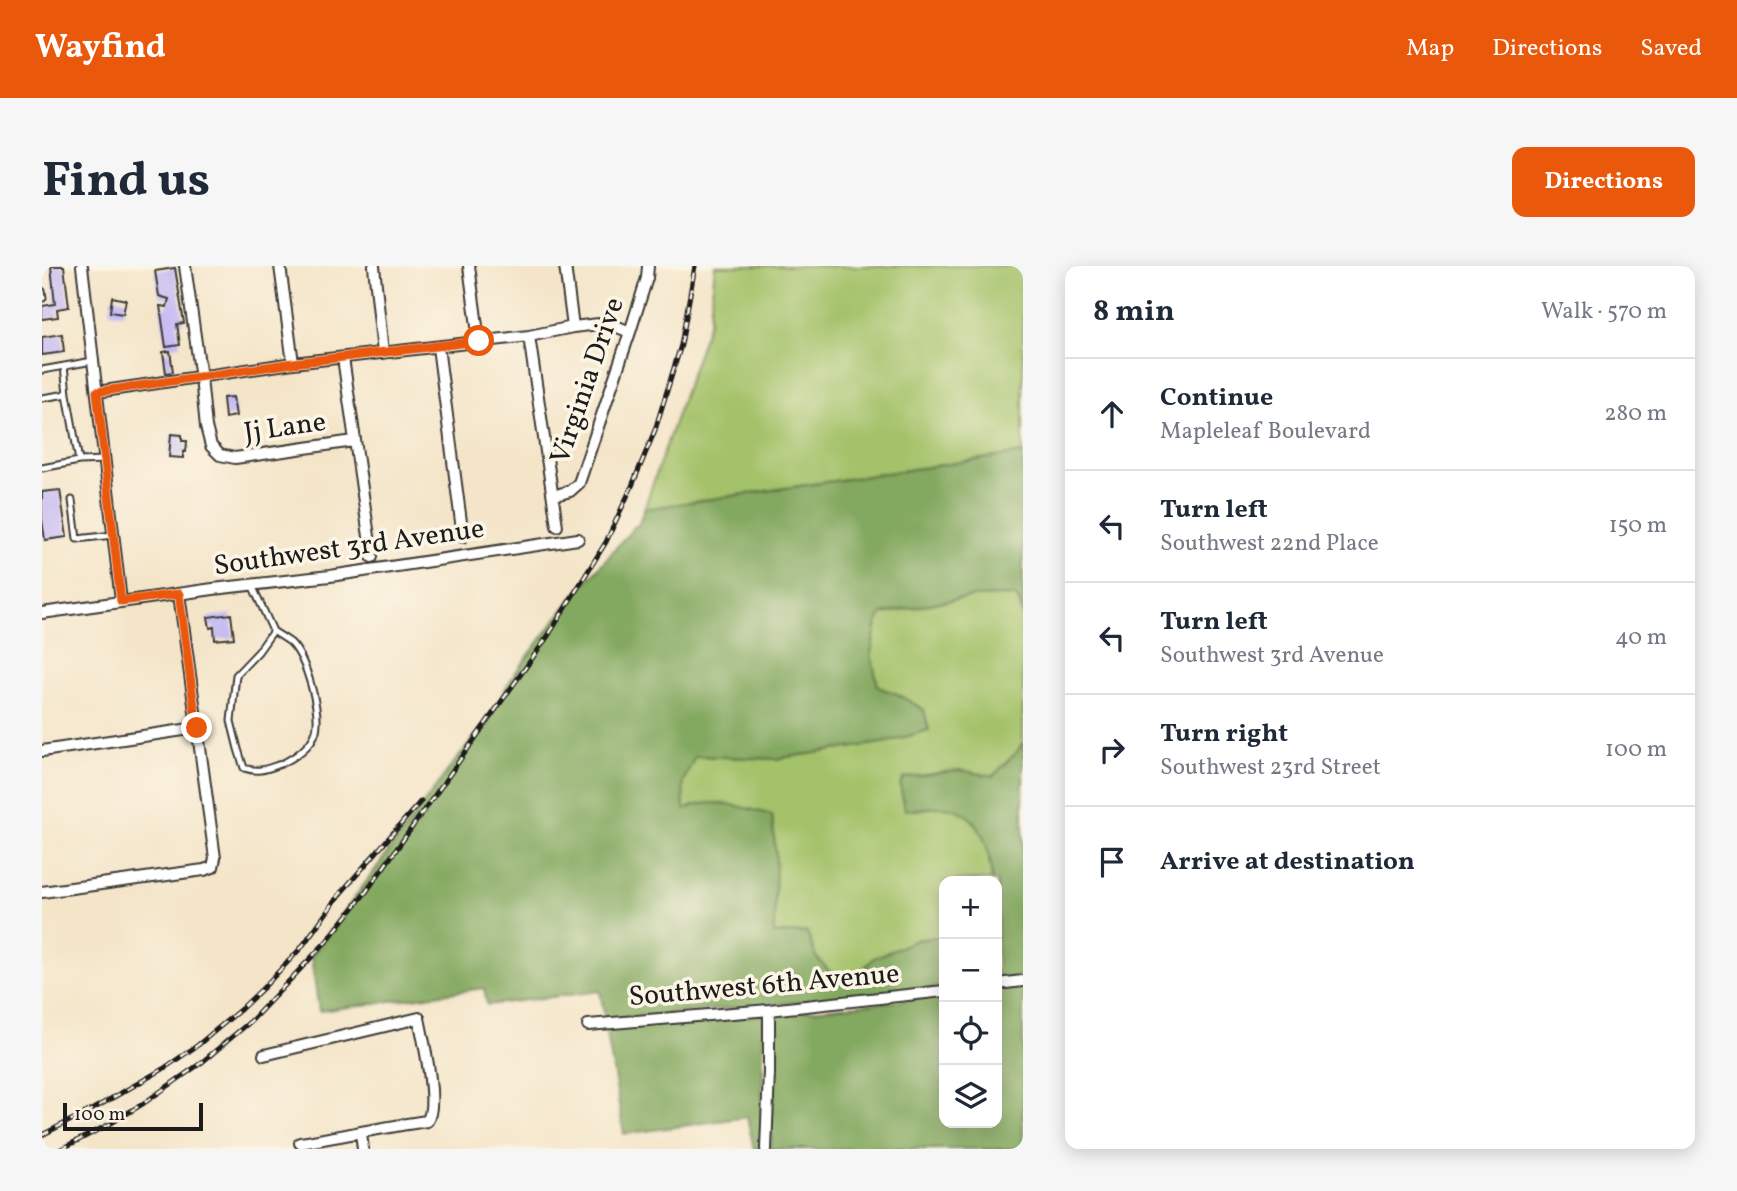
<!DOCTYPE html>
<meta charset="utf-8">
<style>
body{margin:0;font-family:Vollkorn,serif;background:#f6f6f7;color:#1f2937}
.controls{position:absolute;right:21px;bottom:21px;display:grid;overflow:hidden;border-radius:14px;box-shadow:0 4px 18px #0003}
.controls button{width:63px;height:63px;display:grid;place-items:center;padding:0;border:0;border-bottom:2px solid #e0e1e3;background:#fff;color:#1f2937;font:35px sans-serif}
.scale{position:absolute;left:21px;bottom:18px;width:140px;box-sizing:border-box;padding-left:7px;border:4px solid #1c1c1c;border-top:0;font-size:19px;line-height:24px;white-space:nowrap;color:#1c1c1c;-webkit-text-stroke:5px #fcf5e5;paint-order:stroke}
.stop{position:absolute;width:21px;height:21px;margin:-16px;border:5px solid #ea580c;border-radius:50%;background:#fff}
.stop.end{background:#ea580c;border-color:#fff;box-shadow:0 2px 7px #0008}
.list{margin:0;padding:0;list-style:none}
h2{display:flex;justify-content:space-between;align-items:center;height:91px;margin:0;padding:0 28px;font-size:30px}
h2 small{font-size:23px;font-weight:400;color:#747a83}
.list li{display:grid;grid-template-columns:46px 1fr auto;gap:21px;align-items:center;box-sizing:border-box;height:112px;padding:0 28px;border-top:2px solid #e0e1e3}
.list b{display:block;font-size:26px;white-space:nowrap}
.list p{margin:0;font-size:23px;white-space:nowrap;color:#747a83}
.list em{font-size:23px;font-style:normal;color:#747a83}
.icon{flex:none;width:38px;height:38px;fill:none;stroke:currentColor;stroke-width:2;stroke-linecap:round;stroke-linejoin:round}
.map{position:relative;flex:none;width:981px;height:883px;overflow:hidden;border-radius:14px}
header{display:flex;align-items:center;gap:42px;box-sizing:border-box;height:98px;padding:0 35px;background:#ea580c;color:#fff}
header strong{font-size:33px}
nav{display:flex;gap:38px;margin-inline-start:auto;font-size:24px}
.intro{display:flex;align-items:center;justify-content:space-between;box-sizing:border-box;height:168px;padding:0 42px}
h1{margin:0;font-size:49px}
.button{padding:18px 32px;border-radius:14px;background:#ea580c;color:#fff;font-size:24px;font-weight:700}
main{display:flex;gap:42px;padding:0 42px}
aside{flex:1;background:#fff;border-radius:14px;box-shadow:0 4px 18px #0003}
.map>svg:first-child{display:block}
</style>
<header>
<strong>Wayfind</strong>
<nav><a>Map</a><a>Directions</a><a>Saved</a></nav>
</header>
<div class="intro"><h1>Find us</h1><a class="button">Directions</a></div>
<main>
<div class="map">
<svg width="981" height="883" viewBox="0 0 981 883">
<rect width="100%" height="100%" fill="#fcf5e5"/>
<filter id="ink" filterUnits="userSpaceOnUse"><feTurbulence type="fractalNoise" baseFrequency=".0143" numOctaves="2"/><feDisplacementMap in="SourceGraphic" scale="14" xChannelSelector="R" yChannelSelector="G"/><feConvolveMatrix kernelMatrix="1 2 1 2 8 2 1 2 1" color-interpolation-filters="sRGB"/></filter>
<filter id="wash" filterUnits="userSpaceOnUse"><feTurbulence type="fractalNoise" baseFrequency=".00686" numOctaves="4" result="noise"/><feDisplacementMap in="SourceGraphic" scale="28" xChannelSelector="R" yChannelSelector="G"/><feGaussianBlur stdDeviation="1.57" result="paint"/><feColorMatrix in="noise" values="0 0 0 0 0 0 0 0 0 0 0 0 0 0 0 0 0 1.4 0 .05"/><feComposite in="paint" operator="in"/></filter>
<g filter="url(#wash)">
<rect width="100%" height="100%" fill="#f4e5c9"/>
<path fill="#a4c26a" stroke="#606f43" stroke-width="2" d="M673,0h308v187l-379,56 65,-187z
M972,330l5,5 4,16v125l-6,10 -24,24 -34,-6 -44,40 27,-4 21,4 13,15 10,15 6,40 -48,1v55l-28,4 -42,18 -20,21 -14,4 -24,-26 -9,-25 -34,2 3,-76 -4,-43 -88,-5 -1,-28 12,-26 80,3 113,-17 40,-12 -4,-20 -27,-16 -19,-6 -7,-35 6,-30 4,-8 54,-12 37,-6z"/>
<path fill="#83a85e" stroke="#50623d" stroke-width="2" d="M981,187v164l-4,-16 -5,-5 -42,1 -37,6 -53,11 -5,9 -6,30 7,34 19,7 27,16 5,20 -41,12 -113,17 -80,-3 -12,26 1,28c26,-15 61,-2 88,5l4,43 -2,76 33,-2 9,25 24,26 14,-4 20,-21 42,-18 28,-4v51l-175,18 -164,14 -5,-28 -113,14 -3,-17 -165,23 -8,-54 138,-188 39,-49 25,-44 60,-79 62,-71h3l6,-17z
M981,476v234l-26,4v-99h-5c-1,-31 -11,-72 -49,-74 -12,-1 -25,3 -38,3l-5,-25 4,-7 55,-8 34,6 24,-24z
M981,719v164h-252l3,-135 170,-18v127h53v-134z
M722,749l-3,134h-7l-7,-32 -123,17 -18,-106z"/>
<g id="blocks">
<path fill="#c5baf3" d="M9,0h13l5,41 -12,2 1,8 -16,2v-13l13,-2z
M133,2l9,55 -7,1 3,21 -14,2 -6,-41 7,1 2,-8 -10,-3 -4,-25z
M70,31l14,3 -3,14 -13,-2z
M20,68l2,18 -22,3v-18z
M128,85l3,21 -7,1 -3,-21z
M191,131l3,19 -11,2 -2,-20z
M129,168l11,1v6h5l-1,11 -3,-1v7l-14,-1z
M18,224l7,47 -22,3 -3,-21v-27z
M189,348l3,24 -19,2 -1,-13 -4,1 -2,-11z"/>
</g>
</g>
<g filter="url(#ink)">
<use href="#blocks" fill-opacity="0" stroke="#3c3a36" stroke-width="2"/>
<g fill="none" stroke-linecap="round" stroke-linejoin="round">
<g stroke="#3c3a36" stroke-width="9">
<path id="lane" d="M0,25l1,7
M0,104l51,-9
M25,128l12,67 26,-1
M0,132l25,-4 -3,-28
M0,202l37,-7
M30,234l5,39 36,-4
M210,319l21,46 -15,21 -22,23 -5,46 7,28 6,19c15,5 22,1 37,-4 13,-6 31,-18 35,-33 5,-20 -10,-73 -25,-88 -5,-4 -12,-8 -18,-12"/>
</g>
<g stroke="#3c3a36" stroke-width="14">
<path id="street" d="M40,0l39,335
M143,0l16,112 5,49 5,19 9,9 15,3 119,-17
M238,0l13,97
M332,0l9,87
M427,0l10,75
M523,0l8,61
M487,70l28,190
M396,81l25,190
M301,92l29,199
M55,126l196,-29 236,-27 44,-9 35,-4 22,9
M511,230l17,-5 9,-8 51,-151 17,-54 1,-12
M0,347l171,-24 117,-13 248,-37
M0,485l155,-23
M0,626l162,-22 9,-3 2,-9 -36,-264
M955,718l26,-3
M546,759l181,-15 175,-19
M222,789l155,-37c4,21 20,87 8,103 -43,6 -85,15 -127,22
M319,867l2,16
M724,883l3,-77v-62"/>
</g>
<use href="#lane" stroke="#fff" stroke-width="5"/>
<use href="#street" stroke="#fff" stroke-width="10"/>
<g stroke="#1c1c1c" stroke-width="5">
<path id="rail" d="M0,869l51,-26 70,-40 35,-24 43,-36 22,-21 38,-40 39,-54 81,-93
M19,883l47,-24 36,-22 57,-40 50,-42 75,-79 40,-50 182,-256 58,-94 26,-56 23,-56 26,-85 14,-79"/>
</g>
<use href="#rail" stroke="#fcf5e5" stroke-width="2.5" stroke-dasharray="8" stroke-linecap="butt"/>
</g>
</g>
<g fill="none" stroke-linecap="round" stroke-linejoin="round" filter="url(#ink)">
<path stroke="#ea580c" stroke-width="9" d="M155,462l-18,-134 -58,7 -24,-209 196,-29 186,-22"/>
</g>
<g text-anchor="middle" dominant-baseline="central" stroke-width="7" stroke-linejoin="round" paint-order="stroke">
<g font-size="28" fill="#1c1c1c" stroke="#fcf5e5">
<text transform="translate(546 115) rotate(-71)">Virginia Drive</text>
<text transform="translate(243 162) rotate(-8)">Jj Lane</text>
<text transform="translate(307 282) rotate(-8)">Southwest 3rd Avenue</text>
<text transform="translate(722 720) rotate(-5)">Southwest 6th Avenue</text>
</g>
</g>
</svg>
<div class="controls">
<button>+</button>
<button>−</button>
<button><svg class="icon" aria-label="locate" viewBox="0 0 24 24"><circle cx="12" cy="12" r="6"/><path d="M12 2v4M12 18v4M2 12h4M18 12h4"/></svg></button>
<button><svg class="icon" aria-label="layers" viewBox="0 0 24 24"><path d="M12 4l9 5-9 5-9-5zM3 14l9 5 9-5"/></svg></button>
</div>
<div class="scale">100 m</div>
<div class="stop" style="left:437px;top:75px"></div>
<div class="stop end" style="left:155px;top:462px"></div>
</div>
<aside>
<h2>8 min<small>Walk · 570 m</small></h2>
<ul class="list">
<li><svg class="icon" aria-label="ahead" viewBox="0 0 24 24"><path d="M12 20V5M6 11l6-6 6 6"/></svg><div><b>Continue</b><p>Mapleleaf Boulevard</p></div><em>280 m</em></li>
<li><svg class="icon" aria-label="left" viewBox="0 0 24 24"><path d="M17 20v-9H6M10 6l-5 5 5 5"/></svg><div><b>Turn left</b><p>Southwest 22nd Place</p></div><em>150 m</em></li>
<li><svg class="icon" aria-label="left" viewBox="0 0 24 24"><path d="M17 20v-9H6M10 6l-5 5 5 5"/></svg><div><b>Turn left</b><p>Southwest 3rd Avenue</p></div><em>40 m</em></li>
<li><svg class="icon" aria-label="right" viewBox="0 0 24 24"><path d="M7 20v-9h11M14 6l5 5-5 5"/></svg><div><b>Turn right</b><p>Southwest 23rd Street</p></div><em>100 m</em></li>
<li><svg class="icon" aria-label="arrive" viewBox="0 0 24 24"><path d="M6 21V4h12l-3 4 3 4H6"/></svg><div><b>Arrive at destination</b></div></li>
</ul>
</aside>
</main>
